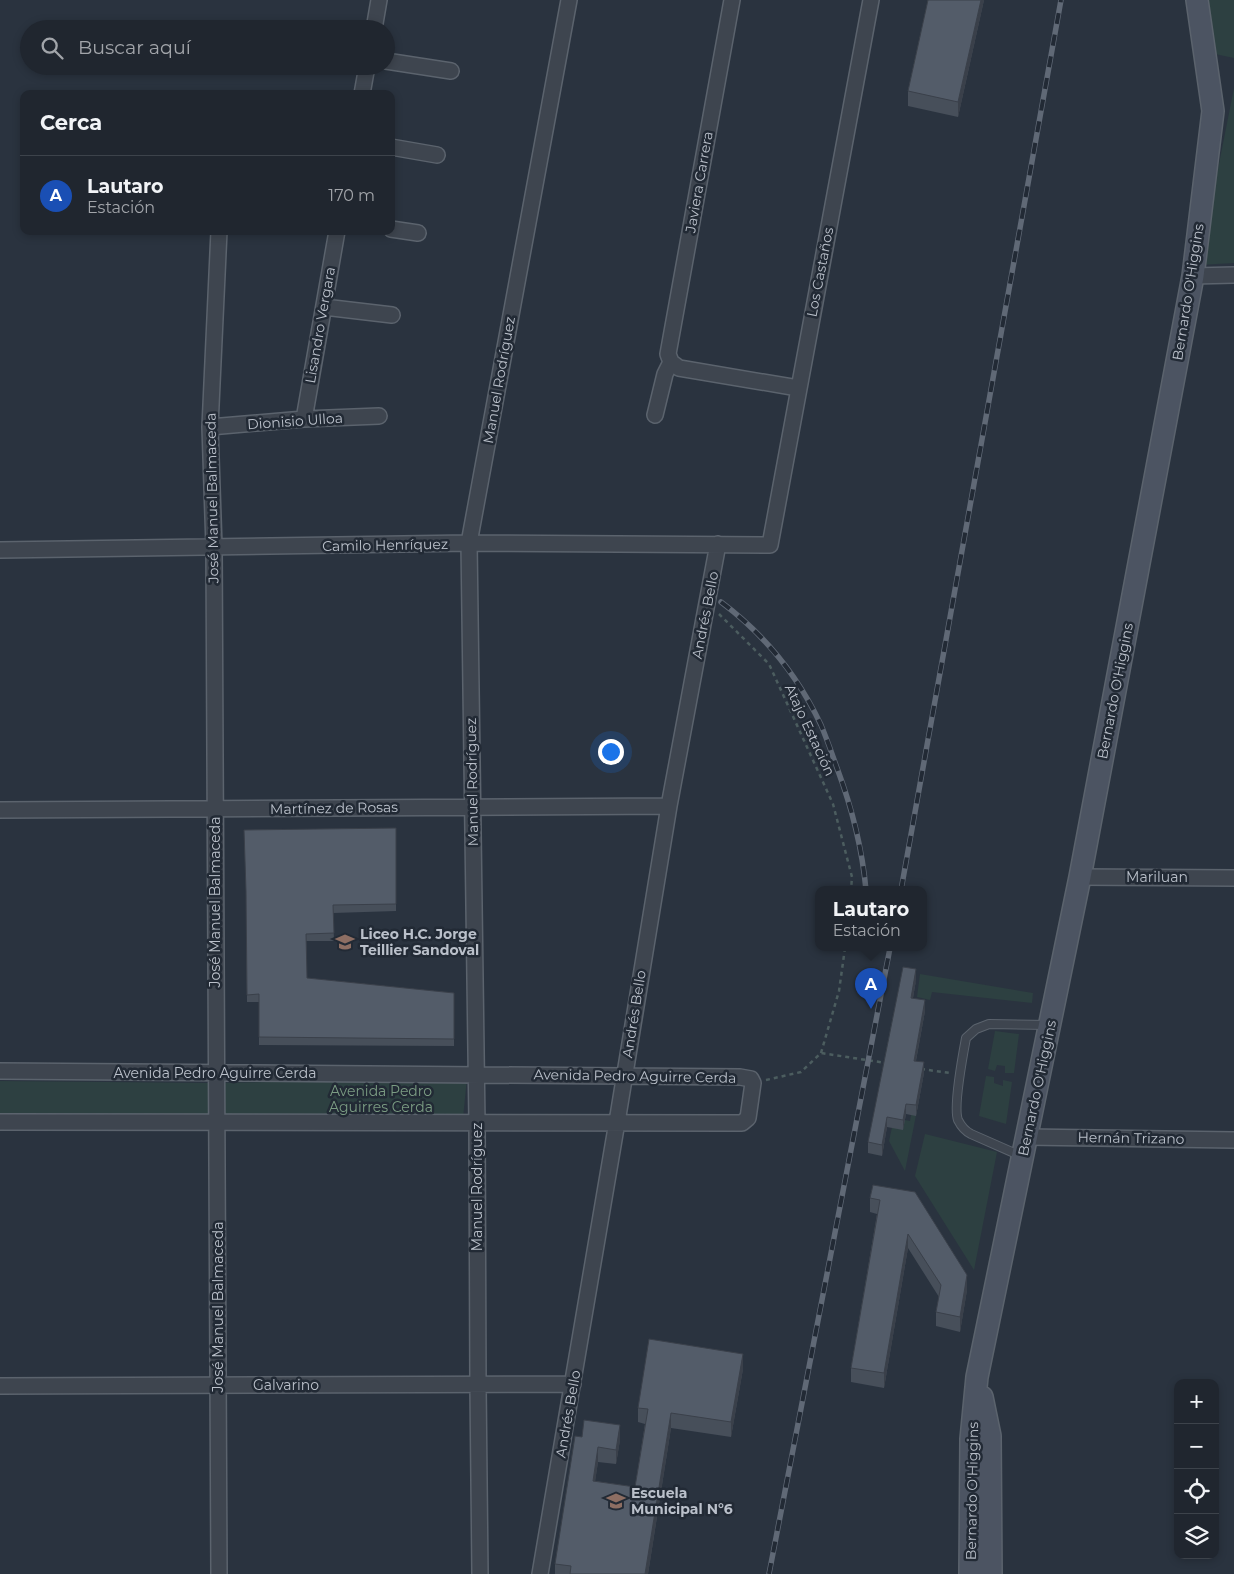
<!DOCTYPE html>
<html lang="es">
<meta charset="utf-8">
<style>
body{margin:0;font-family:Montserrat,sans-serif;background:#2d323b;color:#f1f3f6}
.controls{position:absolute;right:15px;bottom:15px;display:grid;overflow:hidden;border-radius:10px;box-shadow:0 2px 8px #0003}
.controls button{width:45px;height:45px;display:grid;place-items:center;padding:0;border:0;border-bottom:1px solid #3d434b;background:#20262f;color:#f1f3f6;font:25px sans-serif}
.you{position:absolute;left:610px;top:751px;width:18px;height:18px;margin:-12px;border:4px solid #fff;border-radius:50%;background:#1a73e8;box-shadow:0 0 0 8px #1a73e833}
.badge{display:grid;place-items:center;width:32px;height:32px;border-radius:50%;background:#8bbbb9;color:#fff;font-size:16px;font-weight:700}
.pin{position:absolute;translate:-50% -41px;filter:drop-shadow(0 1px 2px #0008)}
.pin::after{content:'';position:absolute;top:26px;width:18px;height:15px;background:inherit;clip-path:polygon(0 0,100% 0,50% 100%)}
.popup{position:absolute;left:815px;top:886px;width:112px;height:65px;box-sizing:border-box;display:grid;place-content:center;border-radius:10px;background:#20262f;filter:drop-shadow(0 1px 4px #0005);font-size:16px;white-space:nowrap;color:#a2a5aa}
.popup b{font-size:19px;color:#f1f3f6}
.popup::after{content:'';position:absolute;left:50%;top:100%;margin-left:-10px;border:10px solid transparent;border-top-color:#20262f}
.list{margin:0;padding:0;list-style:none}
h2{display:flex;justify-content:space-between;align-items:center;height:65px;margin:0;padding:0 20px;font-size:21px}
h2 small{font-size:16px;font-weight:400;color:#a2a5aa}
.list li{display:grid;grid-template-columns:32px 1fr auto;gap:15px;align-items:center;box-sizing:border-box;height:80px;padding:0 20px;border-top:1px solid #3d434b}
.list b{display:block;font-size:19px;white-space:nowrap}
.list p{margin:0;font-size:16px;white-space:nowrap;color:#a2a5aa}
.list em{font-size:16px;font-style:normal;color:#a2a5aa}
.icon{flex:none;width:28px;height:28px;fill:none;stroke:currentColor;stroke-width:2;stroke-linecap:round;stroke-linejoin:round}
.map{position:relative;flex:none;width:1234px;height:1574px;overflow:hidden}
.search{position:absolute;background:#20262f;box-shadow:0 2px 8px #0003;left:20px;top:20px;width:375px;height:55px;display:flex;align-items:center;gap:12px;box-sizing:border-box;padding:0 18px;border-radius:28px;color:#a2a5aa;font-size:19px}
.panel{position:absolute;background:#20262f;box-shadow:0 2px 8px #0003;left:20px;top:90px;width:375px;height:145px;border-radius:10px}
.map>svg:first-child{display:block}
</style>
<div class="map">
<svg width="1234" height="1574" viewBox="0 0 1234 1574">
<rect width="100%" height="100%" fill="#2a333f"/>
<path fill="#2d4041" d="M1202,0h32v58l-24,-5z
M1234,88v175l-35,2z
M920,974l113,19 -1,10 -100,-11 -2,8 -13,-3z
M995,1031l24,3 -5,39h-9v-7l-8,-1 -2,6 -7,-2z
M986,1076l8,1v6l9,3v-6l9,2 -6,42 -27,-8z
M467,1078l-4,40 -463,-1v-36l213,2z
M913,1104l5,1 -13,66 -16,-30 5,-23 16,3z
M925,1134l72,18 -23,118 -59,-94z"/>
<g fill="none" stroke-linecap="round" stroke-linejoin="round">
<g stroke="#5b636d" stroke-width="10">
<path id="lane" d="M1021,1156l-50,-22c-6,-3 -10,-8 -13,-14 -5,-13 5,-66 8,-82l10,-9 13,-5 59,1"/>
</g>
<g stroke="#5b636d" stroke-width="18">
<path id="street" d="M732,0l-64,354 3,8 8,6 119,20
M374,29l5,-29
M386,61l65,10
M362,94l5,-28
M391,147l46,8
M391,229l27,4
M1193,276l41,-1
M324,307l68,8
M655,415l10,-41 6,-12
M304,419l33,-188
M210,427l94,-8 75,-3
M0,550l469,-7 301,2 101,-545
M0,810l669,-4
M1080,877l154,1
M0,1071l740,6 11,2 2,4 -5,35 -6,5 -742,-1
M1027,1137l207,3
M0,1386l573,-2
M219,1574l-5,-1027 -4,-120 9,-196
M480,1574l-2,-189 -1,-262 -8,-580 100,-543
M540,1574l77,-452 52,-316 49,-262"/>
</g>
<g stroke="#5b636d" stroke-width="24">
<path id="secondary" d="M982,1397l8,39 1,138
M970,1574l1,-135 6,-62 103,-500 113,-601 20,-165 -16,-111"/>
</g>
<path stroke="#4c5d5f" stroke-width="2.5" stroke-dasharray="4 4" stroke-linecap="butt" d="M719,614l50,50 64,140 19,73 -1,13
M821,1053l18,-62 6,-43
M921,1069l29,4
M766,1080l35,-8 20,-19 65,10"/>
<use href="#lane" stroke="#3e454f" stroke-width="8"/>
<use href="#street" stroke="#3e454f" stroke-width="15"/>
<use href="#secondary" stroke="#4c5462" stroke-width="21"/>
<g stroke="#606976" stroke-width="5.5">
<path id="rail" d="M721,602c43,32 77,74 100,123 6,14 11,29 16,43 15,40 25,79 29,122
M901,890l160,-890
M769,1574l121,-626"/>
</g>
<use href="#rail" stroke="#222a35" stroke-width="4" stroke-dasharray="11" stroke-linecap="butt"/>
</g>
<path fill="#474f5a" d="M928,0h56l-26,117 -50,-11v-15z
M396,828v83l-63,2 1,28h-28l1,37 147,15v53l-195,-1v-43h-12l-1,-103z
M916,980l-3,18 12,13 -9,50 8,12 -8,43 -10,-2 -3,16 -16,-3 -5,29 -14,-3v-11z
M873,1185l94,105 -7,42 -24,-6v-14l3,-15 -31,-49 -24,140 -33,-6v-14l26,-154 -7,-2v-14z
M743,1369l-12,68 -60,-9 -23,146h-93v-10l27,-127 38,3 -4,24 -18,-2 -3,19 40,6 10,-63 -7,-2v-14z"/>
<path fill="#3a404a" d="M981,0h3l-26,117v-15z
M916,969v11l-5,29v-11z
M925,1000v11l-11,60v-10z
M924,1062v11l-8,43v-11z
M906,1104v10l-3,16v-10z
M887,1117v10l-5,29v-11z
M908,1234v14l-24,140v-15z
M967,1275v15l-7,42v-15z
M743,1354v15l-12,68v-15z
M671,1413v15l-23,146h-3z
M620,1425v15l-4,24v-14z
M598,1447v15l-5,34v-15z"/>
<path fill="#535c69" stroke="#3a404a" d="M928,0h53l-23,102 -50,-11z
M396,828v76l-63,1 1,28 -28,1 1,44 147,15v46l-195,-2v-43l-12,1 -1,-104 -2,-61z
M903,967l13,2 -5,29 14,2 -11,61 10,1 -8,43 -10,-1 -3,16 -16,-3 -5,28 -14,-3z
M873,1185l42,7 52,83 -7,42 -24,-5 5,-27 -33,-51 -24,139 -33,-5 29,-168 -10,-2z
M649,1339l94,15 -12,68 -60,-9 -26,161h-75l1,-8 -16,-2 20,-128 7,1 2,-17 36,5 -4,25 -18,-3 -5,34 42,6 13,-78 -10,-1z"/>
<defs>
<g id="school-bare" transform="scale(1.5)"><path d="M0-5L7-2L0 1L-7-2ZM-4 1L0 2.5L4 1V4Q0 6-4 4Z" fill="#8d6e63" stroke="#222a35" stroke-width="2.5" paint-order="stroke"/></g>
</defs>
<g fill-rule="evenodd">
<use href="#school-bare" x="345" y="942"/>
<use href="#school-bare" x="616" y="1501"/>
</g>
<g text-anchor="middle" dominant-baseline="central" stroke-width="5" stroke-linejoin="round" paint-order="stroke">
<g font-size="14" fill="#bac0ca" stroke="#222a35">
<text transform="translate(699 182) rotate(-80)">Javiera Carrera</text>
<text transform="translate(820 272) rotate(-79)">Los Castaños</text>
<text transform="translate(1188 292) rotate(-81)">Bernardo O'Higgins</text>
<text transform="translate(320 325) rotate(-80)">Lisandro Vergara</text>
<text transform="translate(499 380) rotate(-80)">Manuel Rodríguez</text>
<text transform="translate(295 421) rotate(-4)">Dionisio Ulloa</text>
<text transform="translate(212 498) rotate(-91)">José Manuel Balmaceda</text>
<text transform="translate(385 545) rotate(-1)">Camilo Henríquez</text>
<text transform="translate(705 615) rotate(-79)">Andrés Bello</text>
<text transform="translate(1115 691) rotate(-79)">Bernardo O'Higgins</text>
<text transform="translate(810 730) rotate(65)">Atajo Estación</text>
<text transform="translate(472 782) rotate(-91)">Manuel Rodríguez</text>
<text transform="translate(334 808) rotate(-1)">Martínez de Rosas</text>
<text x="1157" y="877">Mariluan</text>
<text transform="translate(215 902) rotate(-90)">José Manuel Balmaceda</text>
<text transform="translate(634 1014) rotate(-81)">Andrés Bello</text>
<text x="215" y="1073">Avenida Pedro Aguirre Cerda</text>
<text transform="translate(635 1076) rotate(1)">Avenida Pedro Aguirre Cerda</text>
<text transform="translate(1037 1088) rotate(-78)">Bernardo O'Higgins</text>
<text transform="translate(1131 1138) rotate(1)">Hernán Trizano</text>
<text transform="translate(477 1187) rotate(-90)">Manuel Rodríguez</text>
<text transform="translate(218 1307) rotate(-90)">José Manuel Balmaceda</text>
<text x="286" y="1385">Galvarino</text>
<text transform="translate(568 1414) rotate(-80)">Andrés Bello</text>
<text transform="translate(972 1491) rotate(-89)">Bernardo O'Higgins</text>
</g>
<g font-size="14" font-weight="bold" fill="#bac0ca" stroke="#222a35" text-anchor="start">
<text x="360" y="934">Liceo H.C. Jorge<tspan x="360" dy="16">Teillier Sandoval</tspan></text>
<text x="631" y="1493">Escuela<tspan x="631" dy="16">Municipal N°6</tspan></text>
</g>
<g font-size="14" fill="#7b9c83" stroke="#222a35">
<text x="381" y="1091">Avenida Pedro<tspan x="381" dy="16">Aguirres Cerda</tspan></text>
</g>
</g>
</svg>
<div class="controls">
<button>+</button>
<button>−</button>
<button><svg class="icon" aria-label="locate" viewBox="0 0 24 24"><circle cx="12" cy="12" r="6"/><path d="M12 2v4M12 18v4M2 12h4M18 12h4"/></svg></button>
<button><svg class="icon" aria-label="layers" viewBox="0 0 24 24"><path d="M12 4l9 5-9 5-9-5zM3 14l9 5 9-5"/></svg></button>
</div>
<div class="you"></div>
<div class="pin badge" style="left:871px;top:1009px;background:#1a4fb4">A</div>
<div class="popup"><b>Lautaro</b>Estación</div>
<div class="search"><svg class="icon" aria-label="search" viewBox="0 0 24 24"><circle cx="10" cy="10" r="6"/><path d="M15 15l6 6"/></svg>Buscar aquí</div>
<section class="panel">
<h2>Cerca<small></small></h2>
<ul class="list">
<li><span class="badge" style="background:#1a4fb4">A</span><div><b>Lautaro</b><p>Estación</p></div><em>170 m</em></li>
</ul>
</section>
</div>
